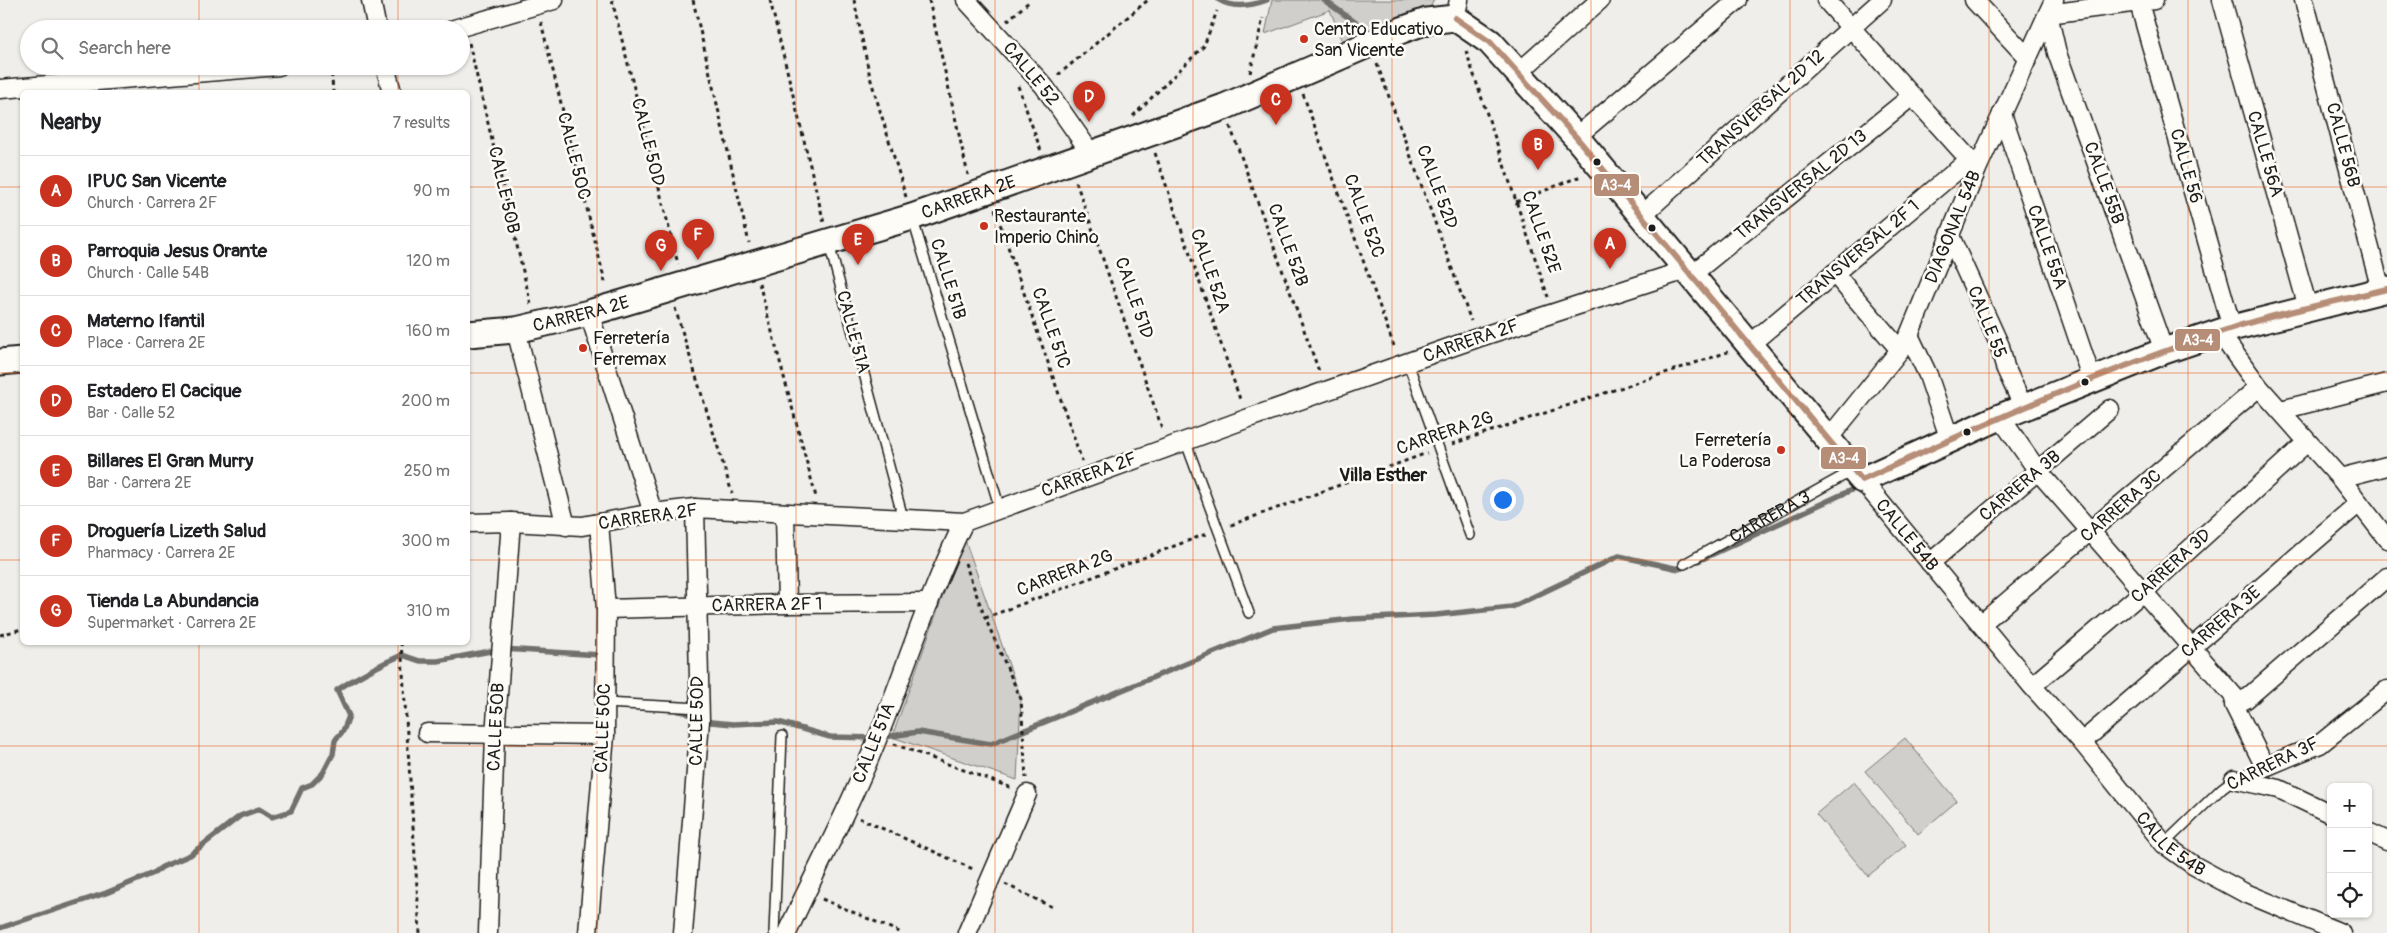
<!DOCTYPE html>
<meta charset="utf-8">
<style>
body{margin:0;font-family:Pangolin,sans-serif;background:#f6f6f6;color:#202124}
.controls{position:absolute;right:15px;bottom:15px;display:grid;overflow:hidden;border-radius:8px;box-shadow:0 1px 4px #0004}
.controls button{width:45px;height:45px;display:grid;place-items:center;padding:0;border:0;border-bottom:1px solid #e0e0e0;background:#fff;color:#202124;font:25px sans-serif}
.you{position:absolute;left:1502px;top:499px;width:18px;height:18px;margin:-12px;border:4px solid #fff;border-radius:50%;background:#1a73e8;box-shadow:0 0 0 8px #1a73e833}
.badge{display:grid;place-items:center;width:32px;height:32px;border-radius:50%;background:#c8321e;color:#fff;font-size:16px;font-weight:700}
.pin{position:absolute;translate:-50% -41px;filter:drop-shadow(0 1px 2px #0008)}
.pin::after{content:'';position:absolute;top:26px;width:18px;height:15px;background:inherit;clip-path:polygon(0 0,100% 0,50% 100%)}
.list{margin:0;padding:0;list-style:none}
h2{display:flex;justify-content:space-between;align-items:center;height:65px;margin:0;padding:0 20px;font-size:21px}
h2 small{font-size:16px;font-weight:400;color:#757577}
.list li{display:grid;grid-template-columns:32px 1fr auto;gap:15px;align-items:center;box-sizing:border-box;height:70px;padding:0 20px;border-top:1px solid #e0e0e0}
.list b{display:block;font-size:19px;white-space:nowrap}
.list p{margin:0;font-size:16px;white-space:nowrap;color:#757577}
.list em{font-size:16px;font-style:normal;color:#757577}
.icon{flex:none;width:28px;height:28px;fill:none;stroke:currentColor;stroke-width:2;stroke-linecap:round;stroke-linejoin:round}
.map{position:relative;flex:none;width:2387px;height:933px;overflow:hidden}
.search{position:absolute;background:#fff;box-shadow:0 1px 4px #0004;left:20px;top:20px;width:450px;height:55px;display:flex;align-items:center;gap:12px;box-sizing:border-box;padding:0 18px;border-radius:28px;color:#757577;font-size:19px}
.panel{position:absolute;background:#fff;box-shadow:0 1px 4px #0004;left:20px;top:90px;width:450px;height:555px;border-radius:8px}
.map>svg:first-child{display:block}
</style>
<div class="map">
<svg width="2387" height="933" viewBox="0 0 2387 933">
<rect width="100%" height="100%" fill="#f0eeea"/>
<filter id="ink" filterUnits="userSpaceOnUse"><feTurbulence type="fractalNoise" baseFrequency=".02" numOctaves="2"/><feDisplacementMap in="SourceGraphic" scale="10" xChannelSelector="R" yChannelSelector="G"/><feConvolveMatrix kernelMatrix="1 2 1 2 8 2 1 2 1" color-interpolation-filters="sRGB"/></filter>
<g filter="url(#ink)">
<path fill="#d0cfcc" stroke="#767674" d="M1272,0h162l-8,14 -82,31 -14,-35 -65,24z
M964,537l57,162 -4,81 -125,-43z
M1905,738l52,63 -39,33 -53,-63z
M1854,782l52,63 -38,31 -52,-62z"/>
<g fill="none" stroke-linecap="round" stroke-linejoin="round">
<path stroke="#706f6d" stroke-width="5.5" d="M1219,0c15,9 32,6 48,0
M1324,0l49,35
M1698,561l162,-75
M678,711l7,1 15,9 33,3 45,-2 52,15 48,1 40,-6 73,12 282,-116 79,-9 84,-4 76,-8 107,-51 60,13 9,-3
M0,928l106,-35 48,-20 8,-6 28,-12 50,-39 19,-7 13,8 19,-6 11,-23 10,-4 11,-11 10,-19 2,-14 8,-9 6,-15 -12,-26c21,-14 42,-25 65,-35l18,6h18l63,-12 100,6v2"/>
<g stroke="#1c1c1c" stroke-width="12">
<g id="lane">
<path d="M913,220l87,289"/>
<path d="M829,244l74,274"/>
<path d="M1408,363l62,172"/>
<path d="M1185,440l64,173"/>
<path id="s1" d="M1684,564l168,-93"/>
<path d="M605,703l95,5"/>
<path d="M2164,844l58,-56 12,-9 31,-12"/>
<path d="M774,933l8,-197"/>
</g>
</g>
<g stroke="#1c1c1c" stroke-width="21">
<g id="street">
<path d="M371,0l6,29"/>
<path d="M966,0l78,86 46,66"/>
<path d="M1826,0l151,168"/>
<path d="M1974,0l54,58"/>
<path d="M2154,0l-106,14 9,39 107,298"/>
<path d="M2222,0l86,308"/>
<path d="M2304,0l77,290"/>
<path d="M2139,3l93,325"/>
<path d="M1455,18l4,-18"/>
<path d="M454,29l100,-29"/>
<path d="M385,66l7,26"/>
<path d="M1518,73l82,-73"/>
<path d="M0,89l279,-23"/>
<path d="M2002,114l90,266"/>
<path d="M1576,137l162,-137"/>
<path d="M1641,216l241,-216"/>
<path d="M1950,236l50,110 5,21 19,41"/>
<path d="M1834,273l66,77"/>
<path d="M1691,275l221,-179"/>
<path d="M589,313l64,200"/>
<path d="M516,330l50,196"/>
<path d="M2219,332l40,55 81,91 47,61"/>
<path d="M1909,335l19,40 22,65"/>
<path d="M1749,345l219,-184"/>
<path d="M2281,410l106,-27"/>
<path d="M2000,417l38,54 201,231"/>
<path d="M1828,439l72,-89 9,-15 68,-166 77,-169"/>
<path d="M2340,478l47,-12"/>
<path id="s2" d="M1862,480l170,206 50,56 82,102 29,21 50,27 98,41"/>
<path d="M785,513l2,91"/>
<path d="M468,523l43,-1 71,4 71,-13 42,-5 269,14 282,-103 231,-81 209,-68"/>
<path d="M1930,563l180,-154"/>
<path d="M2387,577l-141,122 -12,6 31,62 55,-23 67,-54"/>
<path d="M606,609l181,-5 142,-1"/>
<path d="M1981,624l278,-237"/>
<path d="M2032,686l112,-95 163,-149"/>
<path d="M427,733l178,2"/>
<path d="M2082,742l277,-239"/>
<path d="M2234,779l45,10 52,25"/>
<path d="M2368,832l19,9"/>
<path d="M488,933l7,-198 16,-213"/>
<path d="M588,933l17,-198 1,-126 -7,-86"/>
<path d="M683,933l17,-212 -5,-213"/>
<path d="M787,933c30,-66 65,-129 91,-196 29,-72 52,-147 86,-215"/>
<path d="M967,933l60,-139"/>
</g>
</g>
<g stroke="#1c1c1c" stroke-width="29">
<g id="secondary">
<path id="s3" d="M468,334l48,-4 73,-17 323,-96 312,-110 178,-77 25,-9 28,-3 35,24 86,95 286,343 138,-63 164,-66 68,-23 155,-39"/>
<path d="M0,362l22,-2"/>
</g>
</g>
<path stroke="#1c1c1c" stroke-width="3" stroke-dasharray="4 4" stroke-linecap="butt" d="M612,0l66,264
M693,0l56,243
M770,0l54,223
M854,0l16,77 36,120
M929,0l39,175
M1007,21l24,-21
M541,22l65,264
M469,43l62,262
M1466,51l82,246
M1377,64l94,257
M331,66l2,26
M1250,73l13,-55
M1058,75l90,-75
M1018,86l23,65
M1303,94l92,255
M1133,116l71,-70 13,-35
M1230,126l90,248
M1155,153l86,249
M1076,182l87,249
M1516,202l65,-26
M995,209l87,252
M759,283l57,214
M675,308l57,185
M1452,444l276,-92
M1231,525l196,-72
M965,563l20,55 36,81 5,79
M985,618l221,-84
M0,635l22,-6
M401,642l19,291
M894,744l118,44
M859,818l116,52
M1005,884l49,24
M822,899l80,34"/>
<use href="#lane" stroke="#fdfcf7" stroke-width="9"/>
<use href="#street" stroke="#fdfcf7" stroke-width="18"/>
<use href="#secondary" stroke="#fdfcf7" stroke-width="25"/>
<g stroke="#fdfcf7" stroke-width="10">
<path id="bus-1" d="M1455,18l35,24 86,95 286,343c120,-55 241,-110 367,-151 51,-17 106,-27 158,-40"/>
</g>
<use href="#bus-1" stroke="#b68d77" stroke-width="6"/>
</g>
</g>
<path fill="none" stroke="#e8590c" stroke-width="1" stroke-opacity="0.55" d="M199,0v29M398,0v29M597,0v933M796,0v933M995,0v933M1193,0v933M1392,0v933M1591,0v933M1790,0v933M1989,0v933M2188,0v933M199,66v26M398,66v26M0,187h22M468,187h1919M0,373h22M468,373h1919M0,560h22M468,560h1919M199,642v291M398,642v291M0,746h2387"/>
<g fill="#c8321e" stroke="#fdfcf7" stroke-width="2">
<circle cx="1304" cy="39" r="5"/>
<circle cx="984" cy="226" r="5"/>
<circle cx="583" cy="348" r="5"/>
<circle cx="1781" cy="450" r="5"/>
</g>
<g fill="#1c1c1c" stroke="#fdfcf7" stroke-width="2">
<circle cx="1597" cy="162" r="4.5"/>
<circle cx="1652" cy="228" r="4.5"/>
<circle cx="2085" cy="382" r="4.5"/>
<circle cx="1967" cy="432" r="4.5"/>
</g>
<g text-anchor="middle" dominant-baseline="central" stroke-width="5" stroke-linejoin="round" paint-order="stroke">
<g font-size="18" fill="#1c1c1c" stroke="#fdfcf7" text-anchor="start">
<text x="1314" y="29">Centro Educativo<tspan x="1314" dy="21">San Vicente</tspan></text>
<text x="994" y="216">Restaurante<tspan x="994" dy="21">Imperio Chino</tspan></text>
<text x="593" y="338">Ferretería<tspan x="593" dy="21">Ferremax</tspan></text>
<text x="1771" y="440" text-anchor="end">Ferretería<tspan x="1771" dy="21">La Poderosa</tspan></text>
</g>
<g font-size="18" fill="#1c1c1c" stroke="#fdfcf7">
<text transform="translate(1031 74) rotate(50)">CALLE 52</text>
<text transform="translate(1761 108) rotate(-42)">TRANSVERSAL 2D 12</text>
<text transform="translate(648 142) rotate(76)">CALLE 50D</text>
<text transform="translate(2343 145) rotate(75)">CALLE 56B</text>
<text transform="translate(2265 154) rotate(74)">CALLE 56A</text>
<text transform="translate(574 156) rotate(76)">CALLE 50C</text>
<text transform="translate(2186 166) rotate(74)">CALLE 56</text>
<text transform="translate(2104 183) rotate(70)">CALLE 55B</text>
<text transform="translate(1801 185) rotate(-39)">TRANSVERSAL 2D 13</text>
<text transform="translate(1437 187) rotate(70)">CALLE 52D</text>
<text transform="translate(504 190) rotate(77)">CALLE 50B</text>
<text stroke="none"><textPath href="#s3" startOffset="520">CARRERA 2E</textPath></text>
<text transform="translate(1364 216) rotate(70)">CALLE 52C</text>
<text transform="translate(1953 227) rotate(-68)">DIAGONAL 54B</text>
<text transform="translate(1541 232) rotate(71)">CALLE 52E</text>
<text transform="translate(1288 245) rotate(70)">CALLE 52B</text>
<text transform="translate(2047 247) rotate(71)">CALLE 55A</text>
<text transform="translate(1858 253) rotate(-40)">TRANSVERSAL 2F 1</text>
<text transform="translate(1210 271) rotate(71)">CALLE 52A</text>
<text transform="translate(948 279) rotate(73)">CALLE 51B</text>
<text transform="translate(1134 298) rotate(71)">CALLE 51D</text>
<text stroke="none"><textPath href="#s3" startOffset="115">CARRERA 2E</textPath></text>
<text transform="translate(1987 322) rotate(68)">CALLE 55</text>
<text transform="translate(1051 328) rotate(71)">CALLE 51C</text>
<text transform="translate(853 332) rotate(75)">CALLE 51A</text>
<text transform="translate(1471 341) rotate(-19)">CARRERA 2F</text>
<text transform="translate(1445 433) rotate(-19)">CARRERA 2G</text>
<text transform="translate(1089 475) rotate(-20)">CARRERA 2F</text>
<text transform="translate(2020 486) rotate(-40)">CARRERA 3B</text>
<text transform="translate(2121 506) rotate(-41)">CARRERA 3C</text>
<text transform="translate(648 517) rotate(-8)">CARRERA 2F</text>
<text stroke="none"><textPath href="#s1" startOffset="98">CARRERA 3</textPath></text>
<text stroke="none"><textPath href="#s2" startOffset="71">CALLE 54B</textPath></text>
<text transform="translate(2171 566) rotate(-42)">CARRERA 3D</text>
<text transform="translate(1065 573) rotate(-21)">CARRERA 2G</text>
<text transform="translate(767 605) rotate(-1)">CARRERA 2F 1</text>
<text transform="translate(2221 622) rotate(-41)">CARRERA 3E</text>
<text transform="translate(697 721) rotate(-89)">CALLE 50D</text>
<text transform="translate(496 727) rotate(-87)">CALLE 50B</text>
<text transform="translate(603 728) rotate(-88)">CALLE 50C</text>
<text transform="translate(874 743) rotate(-68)">CALLE 51A</text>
<text transform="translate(2273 764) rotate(-26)">CARRERA 3F</text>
<text stroke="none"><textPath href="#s2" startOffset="478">CALLE 54B</textPath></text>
</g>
<g font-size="19" font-weight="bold" fill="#1c1c1c" stroke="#fdfcf7">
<text x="1383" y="475">Villa Esther</text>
</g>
</g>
<g stroke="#fdfcf7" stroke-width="2">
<rect x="1593" y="173" width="47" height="24" rx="5" fill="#b68d77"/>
<rect x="2174" y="328" width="47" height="24" rx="5" fill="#b68d77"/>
<rect x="1820" y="446" width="47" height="24" rx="5" fill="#b68d77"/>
</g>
<g font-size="14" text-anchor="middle" font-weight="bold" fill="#fff">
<text x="1616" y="190">A3-4</text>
<text x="2198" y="345">A3-4</text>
<text x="1844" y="463">A3-4</text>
</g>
</svg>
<div class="controls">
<button>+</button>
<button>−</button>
<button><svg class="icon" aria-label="locate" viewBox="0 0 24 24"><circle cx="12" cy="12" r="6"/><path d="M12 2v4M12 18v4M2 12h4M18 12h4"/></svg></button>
</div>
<div class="you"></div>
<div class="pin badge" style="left:1610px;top:269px">A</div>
<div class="pin badge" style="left:1538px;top:170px">B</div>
<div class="pin badge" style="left:1276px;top:125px">C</div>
<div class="pin badge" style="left:1089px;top:122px">D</div>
<div class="pin badge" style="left:858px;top:265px">E</div>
<div class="pin badge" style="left:698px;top:260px">F</div>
<div class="pin badge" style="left:661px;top:271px">G</div>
<div class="search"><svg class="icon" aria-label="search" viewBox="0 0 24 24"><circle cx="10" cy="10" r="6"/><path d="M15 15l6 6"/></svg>Search here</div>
<section class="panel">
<h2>Nearby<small>7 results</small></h2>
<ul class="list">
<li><span class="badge">A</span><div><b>IPUC San Vicente</b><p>Church · Carrera 2F</p></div><em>90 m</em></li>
<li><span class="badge">B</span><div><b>Parroquia Jesus Orante</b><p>Church · Calle 54B</p></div><em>120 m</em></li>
<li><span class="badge">C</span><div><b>Materno Ifantil</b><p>Place · Carrera 2E</p></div><em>160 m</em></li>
<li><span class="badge">D</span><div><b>Estadero El Cacique</b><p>Bar · Calle 52</p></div><em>200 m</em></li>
<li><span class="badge">E</span><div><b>Billares El Gran Murry</b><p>Bar · Carrera 2E</p></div><em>250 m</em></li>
<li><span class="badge">F</span><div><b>Droguería Lizeth Salud</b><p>Pharmacy · Carrera 2E</p></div><em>300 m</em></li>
<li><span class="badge">G</span><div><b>Tienda La Abundancia</b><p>Supermarket · Carrera 2E</p></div><em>310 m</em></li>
</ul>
</section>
</div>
